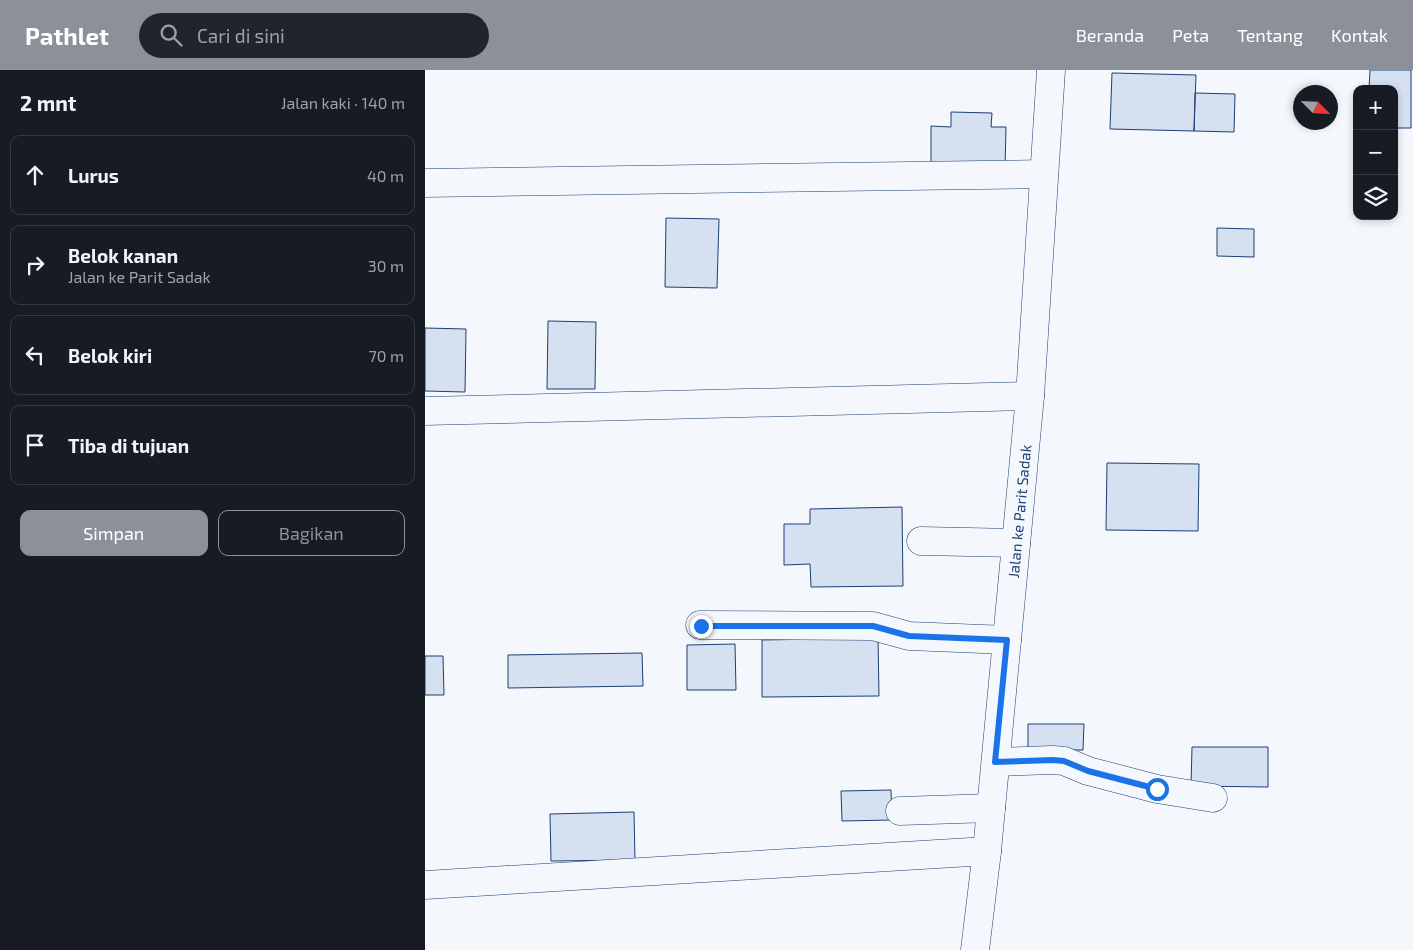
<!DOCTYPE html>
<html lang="id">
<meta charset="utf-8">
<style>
body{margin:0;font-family:"Exo 2",sans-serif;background:#20242c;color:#f1f3f6}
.controls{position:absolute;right:15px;top:15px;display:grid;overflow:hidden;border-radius:10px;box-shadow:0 2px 8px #0003}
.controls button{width:45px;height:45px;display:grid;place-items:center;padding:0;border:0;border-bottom:1px solid #363941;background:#171b24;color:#f1f3f6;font:25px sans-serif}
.compass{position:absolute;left:868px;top:15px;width:45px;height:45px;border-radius:50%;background:#171b24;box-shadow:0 2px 8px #0003;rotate:114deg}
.stop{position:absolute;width:15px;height:15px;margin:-11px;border:4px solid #1a73e8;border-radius:50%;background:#fff}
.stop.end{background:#1a73e8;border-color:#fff;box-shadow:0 1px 5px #0008}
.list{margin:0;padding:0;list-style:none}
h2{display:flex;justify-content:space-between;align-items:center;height:65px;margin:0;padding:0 20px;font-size:21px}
h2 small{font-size:16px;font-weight:400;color:#9ea1a6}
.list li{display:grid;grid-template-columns:32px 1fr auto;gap:15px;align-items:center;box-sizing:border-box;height:80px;margin:0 10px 10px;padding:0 10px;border:1px solid #363941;border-radius:10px}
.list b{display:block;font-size:19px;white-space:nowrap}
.list p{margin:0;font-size:16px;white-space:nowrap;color:#9ea1a6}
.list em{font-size:16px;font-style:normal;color:#9ea1a6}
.actions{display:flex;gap:10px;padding:15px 20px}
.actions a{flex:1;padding:11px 0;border:1px solid #8c9099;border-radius:10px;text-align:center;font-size:18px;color:#8c9099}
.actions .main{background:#8c9099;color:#fff}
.icon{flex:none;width:28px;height:28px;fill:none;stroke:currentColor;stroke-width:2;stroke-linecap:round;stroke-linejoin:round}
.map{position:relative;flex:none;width:988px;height:880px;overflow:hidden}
header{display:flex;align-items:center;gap:30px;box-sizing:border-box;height:70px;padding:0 25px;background:#8c9099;color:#fff}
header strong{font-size:24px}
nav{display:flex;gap:28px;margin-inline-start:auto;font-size:18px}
.search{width:350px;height:45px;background:#20242c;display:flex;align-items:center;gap:12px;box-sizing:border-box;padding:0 18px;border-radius:28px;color:#9ea1a6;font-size:19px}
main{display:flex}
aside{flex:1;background:#171b24}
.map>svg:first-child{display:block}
</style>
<header>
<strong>Pathlet</strong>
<div class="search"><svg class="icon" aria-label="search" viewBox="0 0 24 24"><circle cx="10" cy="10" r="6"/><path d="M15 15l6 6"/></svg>Cari di sini</div>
<nav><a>Beranda</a><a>Peta</a><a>Tentang</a><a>Kontak</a></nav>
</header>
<main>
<aside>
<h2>2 mnt<small>Jalan kaki · 140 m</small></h2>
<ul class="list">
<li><svg class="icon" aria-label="ahead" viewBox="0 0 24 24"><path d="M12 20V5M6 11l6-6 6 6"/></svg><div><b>Lurus</b></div><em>40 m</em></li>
<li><svg class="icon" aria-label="right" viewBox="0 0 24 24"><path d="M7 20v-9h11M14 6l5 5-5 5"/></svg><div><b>Belok kanan</b><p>Jalan ke Parit Sadak</p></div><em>30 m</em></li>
<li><svg class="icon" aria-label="left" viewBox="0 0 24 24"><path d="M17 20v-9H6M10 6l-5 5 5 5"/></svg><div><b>Belok kiri</b></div><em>70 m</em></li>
<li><svg class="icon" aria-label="arrive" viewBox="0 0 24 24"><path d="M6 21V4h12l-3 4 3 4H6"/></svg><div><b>Tiba di tujuan</b></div></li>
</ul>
<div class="actions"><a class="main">Simpan</a><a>Bagikan</a></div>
</aside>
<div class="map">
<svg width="988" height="880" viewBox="0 0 988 880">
<rect width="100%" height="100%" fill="#f4f7fb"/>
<path fill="#d5e0f0" stroke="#1d3f73" d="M945,0h41v58h-17v-39h-25z
M687,3l84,2 -2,56 -84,-2z
M770,23l40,1 -1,38 -40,-1z
M526,42l41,1 -1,14h15l-1,41 -74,-2v-40l20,1z
M241,148l53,1 -2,69 -52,-1z
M792,158l37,1v28l-37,-1z
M123,251l48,1 -1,67h-48z
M0,258l41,1 -1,63 -40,-1z
M682,393l92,1 -1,67 -92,-1z
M477,437l1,79 -92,1 -1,-23 -26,1v-41h26v-15z
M453,568l1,58 -117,1v-57z
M310,574l1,46h-49v-45z
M217,583l1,33 -135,2v-33z
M0,586h18l1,39h-19z
M603,654h56l-1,26h-55z
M767,677h76v40l-77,-1z
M466,720l1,30 -50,1 -1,-30z
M209,742l1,48 -84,1 -1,-47z"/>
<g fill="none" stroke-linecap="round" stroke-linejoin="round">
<g stroke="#1d3f73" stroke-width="29">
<g id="minor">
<path d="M0,113l619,-9"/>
<path d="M0,341l605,-15"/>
<path d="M496,471l95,2"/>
<path d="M275,555l173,1 36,10 98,4"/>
<path d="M571,692l57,-2 11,1 24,10 69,18 56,9"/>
<path d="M475,741l91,-3"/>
<path d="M0,815l562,-34"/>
<path id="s1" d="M550,880l12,-99 43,-455 21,-326"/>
</g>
</g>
<use href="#minor" stroke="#f4f7fb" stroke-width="28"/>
</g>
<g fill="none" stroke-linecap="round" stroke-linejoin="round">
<path stroke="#1a73e8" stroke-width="6" d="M276,556h172l36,10 98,4 -12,122 58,-2 11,1 24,10 69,18"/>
</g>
<g text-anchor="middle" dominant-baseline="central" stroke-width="4" stroke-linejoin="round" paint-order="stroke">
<g font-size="15" fill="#1d3f73" stroke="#f4f7fb">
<text stroke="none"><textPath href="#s1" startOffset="441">Jalan ke Parit Sadak</textPath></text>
</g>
</g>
</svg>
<div class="controls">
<button>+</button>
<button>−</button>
<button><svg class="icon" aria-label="layers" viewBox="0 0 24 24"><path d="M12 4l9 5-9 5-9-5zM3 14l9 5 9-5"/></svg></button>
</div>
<svg class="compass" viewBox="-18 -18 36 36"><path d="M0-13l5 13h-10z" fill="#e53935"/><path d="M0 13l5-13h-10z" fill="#9ea1a6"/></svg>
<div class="stop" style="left:732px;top:719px"></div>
<div class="stop end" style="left:276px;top:556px"></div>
</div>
</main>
